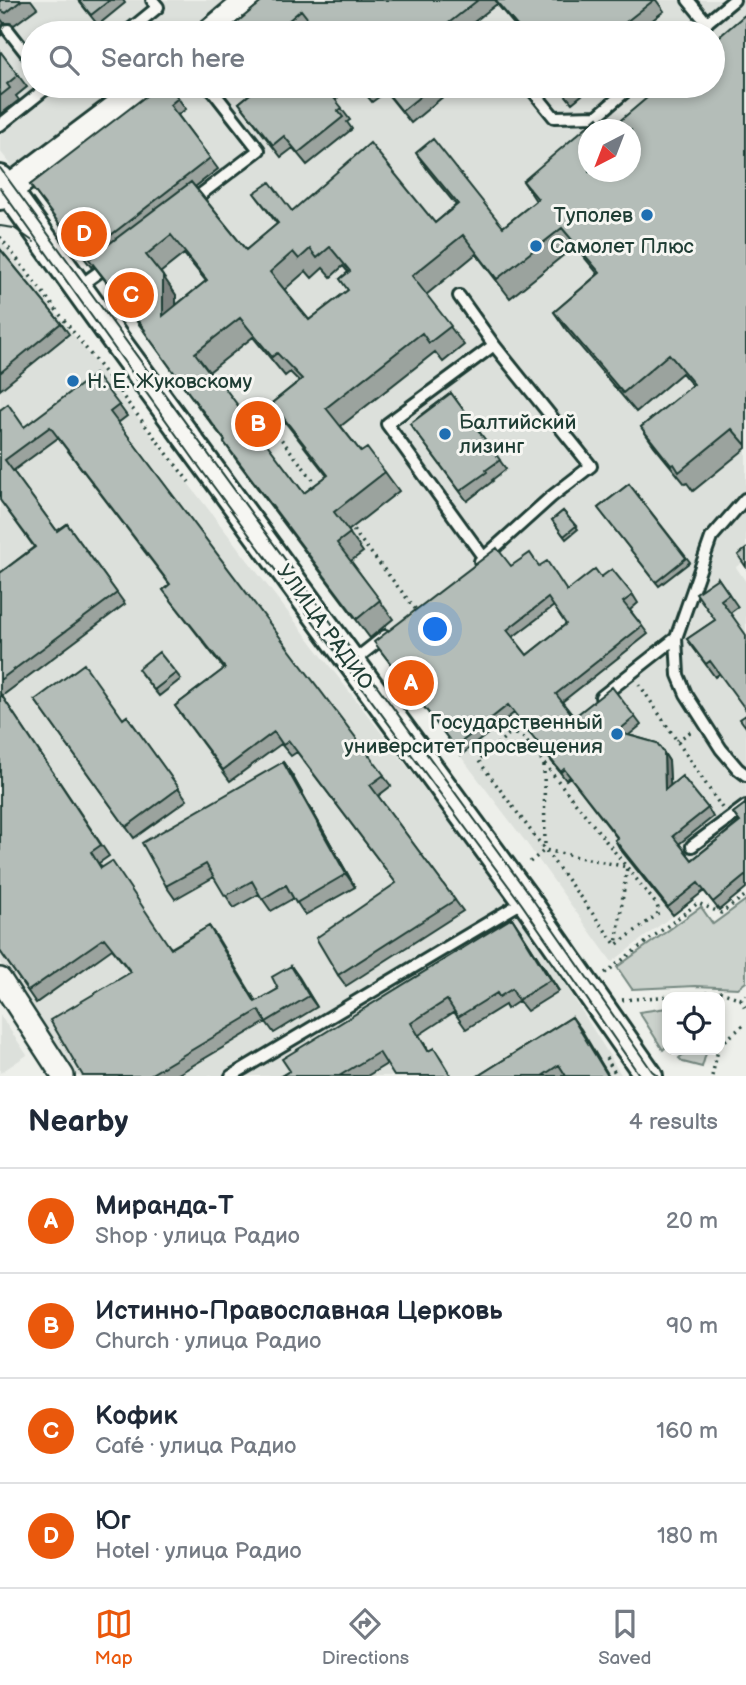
<!DOCTYPE html>
<meta charset="utf-8">
<style>
body{margin:0;font-family:"Balsamiq Sans",sans-serif;background:#f2f2f3;color:#1f2937}
.controls{position:absolute;right:21px;bottom:21px;display:grid;overflow:hidden;border-radius:14px;box-shadow:0 4px 10px #0003}
.controls button{width:63px;height:63px;display:grid;place-items:center;padding:0;border:0;border-bottom:2px solid #e0e1e3;background:#fff;color:#1f2937;font:35px sans-serif}
.compass{position:absolute;left:578px;top:119px;width:63px;height:63px;border-radius:50%;background:#fff;box-shadow:0 4px 10px #0003;rotate:222deg}
.you{position:absolute;left:436px;top:630px;width:24px;height:24px;margin:-18px;border:5px solid #fff;border-radius:50%;background:#1a73e8;box-shadow:0 0 0 10px #1a73e833}
.badge{display:grid;place-items:center;width:46px;height:46px;border-radius:50%;background:#ea580c;color:#fff;font-size:23px;font-weight:700}
.pin{position:absolute;translate:-50% -50%;border:4px solid #fff;box-shadow:0 2px 7px #0006}
.list{margin:0;padding:0;list-style:none}
h2{display:flex;justify-content:space-between;align-items:center;height:91px;margin:0;padding:0 28px;font-size:30px}
h2 small{font-size:23px;font-weight:400;color:#747a83}
.list li{display:grid;grid-template-columns:46px 1fr auto;gap:21px;align-items:center;box-sizing:border-box;height:105px;padding:0 28px;border-top:2px solid #e0e1e3}
.list b{display:block;font-size:26px;white-space:nowrap}
.list p{margin:0;font-size:23px;white-space:nowrap;color:#747a83}
.list em{font-size:23px;font-style:normal;color:#747a83}
.icon{flex:none;width:38px;height:38px;fill:none;stroke:currentColor;stroke-width:2;stroke-linecap:round;stroke-linejoin:round}
.map{position:relative;flex:none;width:746px;height:1076px;overflow:hidden}
.search{position:absolute;background:#fff;box-shadow:0 4px 10px #0003;left:21px;right:21px;top:21px;height:77px;display:flex;align-items:center;gap:18px;box-sizing:border-box;padding:0 24px;border-radius:38px;color:#747a83;font-size:26px}
.sheet{height:511px;background:#fff}
nav{display:flex;justify-content:space-around;align-items:center;box-sizing:border-box;height:98px;border-top:2px solid #e0e1e3;background:#fff;font-size:19px;color:#747a83}
nav a{display:grid;justify-items:center;gap:4px}
nav .on{color:#ea580c}
.map>svg:first-child{display:block}
</style>
<div class="map">
<svg width="746" height="1076" viewBox="0 0 746 1076">
<rect width="100%" height="100%" fill="#edefea"/>
<filter id="ink" filterUnits="userSpaceOnUse"><feTurbulence type="fractalNoise" baseFrequency=".0143" numOctaves="2"/><feDisplacementMap in="SourceGraphic" scale="14" xChannelSelector="R" yChannelSelector="G"/><feConvolveMatrix kernelMatrix="1 2 1 2 8 2 1 2 1" color-interpolation-filters="sRGB"/></filter>
<g filter="url(#ink)">
<path fill="#dce0db" fill-rule="evenodd" d="M0,0h237l-42,33h-162v53h94l-111,85 -16,-20z
M288,0h458v560l-10,7 10,15v306l-27,22 -16,-18 -91,70 -87,-121 -288,-380 -4,-9 -87,-119 -109,-137 144,-110h532v-53h-465zM588,130h42v42h-42z
M0,240l523,676 99,160h-547l-26,-43 -49,-70z
M0,1015l27,40 -27,18z"/>
<path fill="#cbd2cc" stroke="#758880" stroke-width="2" d="M746,900v82l-8,6 -42,-2 -64,3 -15,-22 84,-60 12,17z
M667,1008v38l-4,4 -24,-38z
M689,1050h18l-5,17 -19,-5 -4,-4z"/>
<g fill="none" stroke-linecap="round" stroke-linejoin="round">
<g stroke="#1f3d34" stroke-width="16">
<path id="service" d="M688,0l19,23
M8,30l25,32
M126,33l32,-26 -6,-7
M694,33l40,-33
M529,86l25,31 43,-1 35,-30
M0,125l49,-39
M192,201l67,-51 -50,-64
M78,287l32,-23
M459,296l35,49 -107,79 97,134
M745,499l-34,39 -35,100 2,37 8,19 35,55 17,20 8,6
M480,561l71,-64 40,-31 -97,-121
M352,662l33,-26
M601,697l75,-59
M692,846l54,-40
M231,1076l295,-176"/>
</g>
<g stroke="#1f3d34" stroke-width="26">
<path id="minor" d="M0,979l63,97"/>
</g>
<g stroke="#1f3d34" stroke-width="32">
<path id="tertiary" d="M210,33l40,-33
M0,179l123,171 403,550 123,176
M0,196l146,-110"/>
</g>
<path stroke="#1f3d34" stroke-width="3.5" stroke-dasharray="2 5" stroke-linecap="butt" d="M0,237l189,245
M257,435l13,-10 48,61
M349,525l68,86
M639,684l83,124
M516,734l8,4 133,167 2,7 -5,5 -38,28 -138,-185 30,-25z
M677,741l16,-11
M544,765l1,83
M530,862l15,-12 82,17 -11,78
M605,973l93,-70 23,10 25,-18
M741,999l5,11
M622,1000l99,-8 20,7 5,-4
M720,1045l26,-22
M606,1058l11,18
M712,1076l6,-26"/>
<use href="#service" stroke="#f6f6f2" stroke-width="10"/>
<use href="#minor" stroke="#f6f6f2" stroke-width="21"/>
<use href="#tertiary" stroke="#f6f6f2" stroke-width="26"/>
<path stroke="#1f3d34" stroke-width="2" d="M0,168l531,729 121,174 6,5
M0,188l205,287 316,428 119,173
M0,226l14,2 20,14"/>
</g>
<path fill="#9ba39e" stroke="#1f3d34" stroke-width="2" fill-rule="evenodd" d="M0,0h31l6,8 -23,17 -4,-2h-6l-3,5 1,7 -2,1z
M78,0h45l2,3 -27,22z
M264,0h392l8,11 -28,22h-115l-24,-29 -37,29h-142l-8,-10 -13,10h-73z
M746,14v434l-53,43 -6,-8 -2,1 -31,-38 -13,-19 52,-41 -11,-13 -46,39 -69,-81 -13,-19 44,-38 -23,-28 -65,52 -34,-44 -50,41 38,50 -21,17 -8,-10 -94,74 20,26 24,20 14,19 -51,40 15,21 -12,9 42,58 -23,19 -133,-177 -13,-19 1,-1 -23,-29 -58,-81 -51,-66 -2,2 -61,-82 139,-99 17,23 -8,6 40,54 -23,18 51,63 31,-26 -23,-31 38,18 143,12 21,-18 -27,-33 -13,-19 87,74 33,-26 -13,-20 66,-9zM184,254l22,27 -30,24v-10l-16,-22zM343,266l5,6 -8,7 8,11 -39,30 -25,-30 22,-19 6,7 11,-10 8,9zM253,337l32,39 5,-4 9,9 -27,22 13,19 42,54 -23,17 -95,-121z
M0,51l27,36 -11,9 3,4 -19,15z
M225,86h9l-5,4z
M260,86h93l-18,14 15,20 -3,2 5,7 -45,36 -14,-17 -12,9 -42,-54z
M359,86h97l-45,37 -25,-31 -14,10z
M558,86h35l-21,17z
M0,249l61,74 8,11 -69,56z
M451,393l55,76 -14,11 1,1 -26,20 -57,-77z
M119,405l8,11 -9,7 273,363 -13,10 85,115 -117,75 -8,-11 58,-92 -99,-131 -6,4 -10,-12 -51,37 -55,-75 49,-37 -61,-79 7,-5 -112,-147 -45,33 44,60 10,-7 58,80 -123,92 107,160 -10,7 2,4 70,81 38,-22 47,76 22,-13 13,-23 26,41 -43,26 -8,-11 -91,54h-92l47,-104 -18,-23 -76,54 -36,-52v-378l34,-26 -34,-47v-90l24,17z
M629,484l61,78 -31,24 -61,-78z
M563,511l15,18 -12,10 -14,-19z
M511,566h28l28,25 34,-14 32,18 5,8 -8,7 18,24 -86,68 12,15h61l6,8 -12,10 28,8 12,18 1,25 38,22 5,9 -34,27 13,16 47,-38 -6,-9 12,-9 1,-4v88l-27,22 -15,-19 -31,24 -53,-66 -5,-9 2,-2 -47,-61 -4,3 -52,-67 -53,42 -81,-105zM554,606l12,18 -39,31 -14,-18z
M718,578l20,29 -8,6 -11,61 -4,3 -28,-38 28,-19z
M176,673l5,6 -22,17 -17,-21z
M35,700l88,19 4,-3 60,84 -53,38z
M283,762l9,13 63,112 -50,28 -11,-17 -23,13 -12,-17 -25,14 -20,-31 -39,22 -9,-13z
M520,930l39,61 -32,20 -8,-10 -12,8 -2,-4 -39,24 -12,-17 -35,23 10,16 5,-3 8,12 -55,4 -20,12h-86z
M572,1017l37,59h-131z"/>
<path fill="#7e8481" stroke="#1f3d34" stroke-width="2" d="M0,18l4,5 -3,5 1,7 -2,-3z
M163,276l13,19v40l-13,-19z
M664,753l5,8 2,37 -6,-8z
M283,762l9,13 63,112 -9,-13z
M512,918l8,12 39,61 -9,-11z
M209,926l8,11 46,76 -8,-11z
M291,966l8,11 18,30 -8,-11z
M572,1017l9,12 28,47h-1z"/>
<path fill="#b4bdb8" stroke="#1f3d34" stroke-width="2" fill-rule="evenodd" d="M0,0h22l-16,13 -6,-3z
M79,0h31l-19,15z
M264,0h214l-42,33h-117l-18,-23 -27,23h-50z
M495,0h159l-42,33h-74l-4,-5 -6,5h-5z
M746,14v431l-14,-16 -53,43 -5,-8 -3,1 -30,-38 53,-43 -25,-30 -46,39 -69,-81 46,-39 -38,-45 -65,51 -34,-44 -51,41 39,50 -22,17 -7,-10 -96,75 35,44 6,-4 18,24 -51,40 16,21 -13,10 43,57 -23,19 -133,-177 1,-2 -36,-47 -45,-62 1,-1 -56,-71 102,-77 55,68 32,-27 -24,-30 16,-11 22,29 78,-68 65,80 23,-19 -42,-51 17,-14 70,88 35,-28 -15,-18 75,-64 10,13h-19v42h42v-42h-22l52,-44h52v-44zM171,235l36,45 -44,36v-40l-17,-21zM330,247l20,24 -10,8 8,11 -39,30 -39,-48 23,-20 6,7 11,-10 7,9zM240,318l32,39 5,-4 25,26 -30,24 56,72 -24,18 -83,-110 -2,2 -24,-32z
M0,51l18,24 -11,9 3,4 -10,8z
M159,86h10l9,12 -8,7 40,53 -126,98 -54,-71z
M260,86h69l-3,2 16,20 -4,3 5,6 -45,36 -14,-17 -11,9 -34,-42z
M360,86h10l-6,4z
M382,86h51l-31,25z
M559,86h10l-6,4z
M0,249l61,74 -61,50z
M95,374l24,31 -9,7 274,363 -14,10 85,115 -117,75 -22,-37 80,-55 -107,-142 -6,4 -9,-13 -51,38 -48,-64 50,-38 -62,-78 7,-6 -120,-157 -45,33 52,71 10,-7 50,69 -117,87v-107l35,-26 -35,-47v-90l8,-6 16,23z
M451,393l49,67 -14,10 1,2 -27,19 -50,-67z
M629,484l57,74 -30,24 -58,-74z
M563,511l13,15 -12,10 -12,-16z
M497,548l14,18 19,-13 9,13 8,-5 20,30 28,-22 6,8 11,-8 21,26 -10,7 19,24 -86,68 18,23 38,-30 23,30 -18,15 40,11 7,10 1,37 17,-14 26,32 -35,28 19,24 48,-38 -7,-9 12,-9 1,-4v75l-33,27 -15,-19 -30,24 -53,-67 3,-2 -54,-69 -3,3 -53,-67 -53,42 -81,-105zM548,598l18,26 -39,31 -20,-25z
M746,549v18l-8,-12z
M718,578l11,16 -8,6 25,35v75l-36,-49 -4,3 -19,-25 28,-19 -19,-27z
M159,652l17,21 -22,17 -16,-21z
M84,664l39,55 4,-3 52,72 -53,39 -91,-127z
M0,693l101,152 -10,7 10,16 11,-7 59,88 38,-23 46,76 23,-13 -6,-12 19,-11 18,30 -43,26 -7,-12 -111,66h-65l-33,-56 81,-48 -27,-34 -76,53 -28,-40z
M746,715v12l-6,-8z
M283,762l63,112 -50,29 -10,-18 -24,14 -10,-18 -27,15 -19,-32 -40,22 -24,-43z
M512,918l38,62 -32,20 -6,-11 -13,8 -2,-4 -39,24 -11,-17 -36,23 17,28 6,-3 17,28h-57l-15,-24 -40,24h-58l9,-5 -8,-12z
M572,1017l36,59h-42l-7,-11 -17,11h-64z"/>
</g>
<g fill="#1f6fb2" stroke="#f6f6f2" stroke-width="2.5">
<circle cx="647" cy="215" r="7"/>
<circle cx="536" cy="246" r="7"/>
<circle cx="73" cy="381" r="7"/>
<circle cx="445" cy="434" r="7"/>
<circle cx="617" cy="734" r="7"/>
</g>
<g text-anchor="middle" dominant-baseline="central" stroke-width="6" stroke-linejoin="round" paint-order="stroke">
<g font-size="21" fill="#1f3d34" stroke="#f6f6f2" text-anchor="start">
<text x="633" y="215" text-anchor="end">Туполев</text>
<text x="550" y="246">Самолет Плюс</text>
<text x="87" y="381">Н. Е. Жуковскому</text>
<text x="459" y="422">Балтийский<tspan x="459" dy="24">лизинг</tspan></text>
<text x="603" y="722" text-anchor="end">Государственный<tspan x="603" dy="24">университет просвещения</tspan></text>
</g>
<g font-size="21" fill="#1f3d34" stroke="#f6f6f2">
<text transform="translate(325 627) rotate(54)">УЛИЦА РАДИО</text>
</g>
</g>
</svg>
<div class="controls">
<button><svg class="icon" aria-label="locate" viewBox="0 0 24 24"><circle cx="12" cy="12" r="6"/><path d="M12 2v4M12 18v4M2 12h4M18 12h4"/></svg></button>
</div>
<svg class="compass" viewBox="-18 -18 36 36"><path d="M0-13l5 13h-10z" fill="#e53935"/><path d="M0 13l5-13h-10z" fill="#747a83"/></svg>
<div class="you"></div>
<div class="pin badge" style="left:411px;top:683px">A</div>
<div class="pin badge" style="left:258px;top:424px">B</div>
<div class="pin badge" style="left:131px;top:295px">C</div>
<div class="pin badge" style="left:84px;top:234px">D</div>
<div class="search"><svg class="icon" aria-label="search" viewBox="0 0 24 24"><circle cx="10" cy="10" r="6"/><path d="M15 15l6 6"/></svg>Search here</div>
</div>
<section class="sheet">
<h2>Nearby<small>4 results</small></h2>
<ul class="list">
<li><span class="badge">A</span><div><b>Миранда-Т</b><p>Shop · улица Радио</p></div><em>20 m</em></li>
<li><span class="badge">B</span><div><b>Истинно-Православная Церковь</b><p>Church · улица Радио</p></div><em>90 m</em></li>
<li><span class="badge">C</span><div><b>Кофик</b><p>Café · улица Радио</p></div><em>160 m</em></li>
<li><span class="badge">D</span><div><b>Юг</b><p>Hotel · улица Радио</p></div><em>180 m</em></li>
</ul>
</section>
<nav>
<a class="on"><svg class="icon" aria-label="map" viewBox="0 0 24 24"><path d="M3 6l6-2 6 2 6-2v14l-6 2-6-2-6 2zM9 4v14M15 6v14"/></svg>Map</a>
<a><svg class="icon" aria-label="directions" viewBox="0 0 24 24"><path d="M12 3l9 9-9 9-9-9zM9 14v-3h6M13 9l2 2-2 2"/></svg>Directions</a>
<a><svg class="icon" aria-label="saved" viewBox="0 0 24 24"><path d="M7 4h10v16l-5-4-5 4z"/></svg>Saved</a>
</nav>
